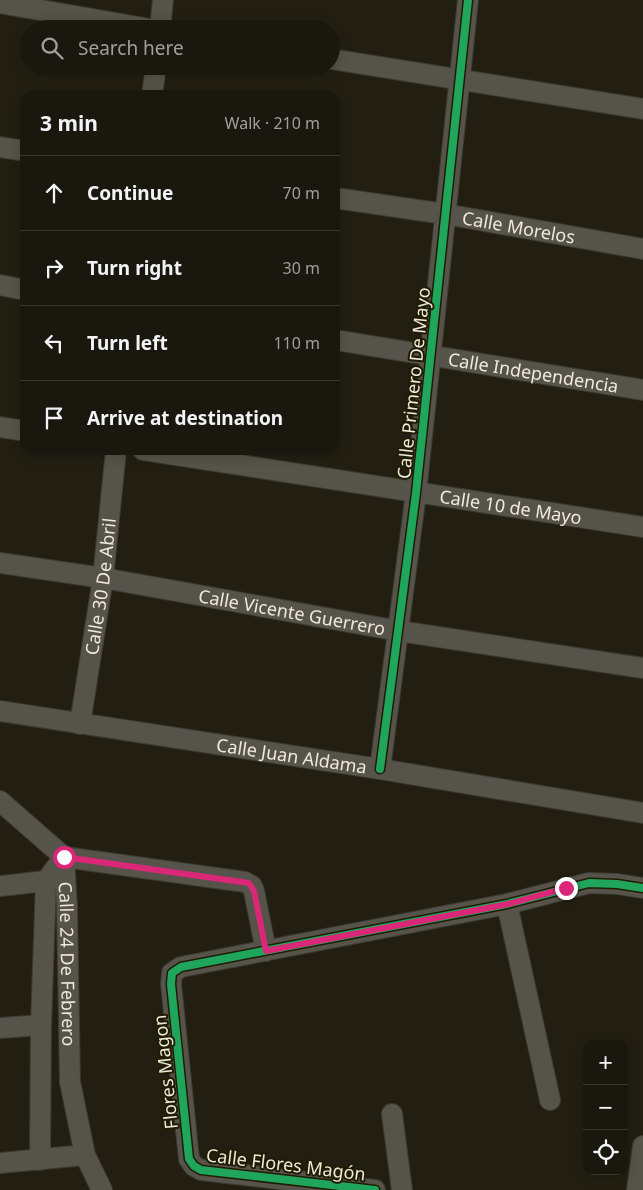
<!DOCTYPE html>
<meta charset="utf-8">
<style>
body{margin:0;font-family:"Noto Sans",sans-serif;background:#232017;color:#f1f3f6}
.controls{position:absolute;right:15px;bottom:15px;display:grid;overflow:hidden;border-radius:10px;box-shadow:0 2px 12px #0003}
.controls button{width:45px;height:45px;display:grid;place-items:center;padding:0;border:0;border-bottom:1px solid #38362e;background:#1a170e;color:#f1f3f6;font:25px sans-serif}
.stop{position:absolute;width:15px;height:15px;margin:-11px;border:4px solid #db2777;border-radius:50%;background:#fff}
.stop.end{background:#db2777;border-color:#fff;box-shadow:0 1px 5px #0008}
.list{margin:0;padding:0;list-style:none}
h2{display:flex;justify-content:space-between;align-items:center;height:65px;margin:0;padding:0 20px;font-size:21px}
h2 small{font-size:16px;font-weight:400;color:#9f9f9e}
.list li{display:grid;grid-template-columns:32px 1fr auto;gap:15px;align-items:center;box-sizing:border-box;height:75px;padding:0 20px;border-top:1px solid #38362e}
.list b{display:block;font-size:19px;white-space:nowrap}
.list em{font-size:16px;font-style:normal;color:#9f9f9e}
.icon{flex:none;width:28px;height:28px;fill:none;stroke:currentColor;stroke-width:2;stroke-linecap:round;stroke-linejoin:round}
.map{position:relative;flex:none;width:643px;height:1190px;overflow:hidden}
.search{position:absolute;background:#1a170e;box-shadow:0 2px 12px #0003;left:20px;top:20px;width:320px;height:55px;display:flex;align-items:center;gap:12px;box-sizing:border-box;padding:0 18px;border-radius:28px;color:#9f9f9e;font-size:19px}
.panel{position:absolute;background:#1a170e;box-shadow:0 2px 12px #0003;left:20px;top:90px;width:320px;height:365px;border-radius:15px}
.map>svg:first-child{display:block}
</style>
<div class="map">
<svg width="643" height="1190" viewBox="0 0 643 1190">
<rect width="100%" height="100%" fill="#221f12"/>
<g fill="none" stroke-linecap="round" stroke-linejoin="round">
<g stroke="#3d3a30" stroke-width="22">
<g id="minor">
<path d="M0,3l150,26"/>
<path d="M160,29l3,-29"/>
<path d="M331,59l312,50"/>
<path d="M152,95l4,-29"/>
<path d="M0,147l25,4"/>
<path id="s1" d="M335,198l110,16 198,35"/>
<path d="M0,285l25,5"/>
<path id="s2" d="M335,340l308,50"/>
<path d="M0,427l25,4"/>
<path id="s3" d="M143,450l500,77"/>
<path id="s4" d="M0,563l103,15 296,53 244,37"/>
<path id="s5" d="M0,711l380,58 263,44"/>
<path id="s6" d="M80,724l23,-146 13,-128"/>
<path d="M380,769l36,-276 52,-493"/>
<path id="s7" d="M0,801l64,56 3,51 3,174 15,73 17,35"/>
<path d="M0,886l46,-5 18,-24 181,25 7,4 2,5 12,60"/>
<path d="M507,904l43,196"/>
<path d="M0,1028l41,-3"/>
<path d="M392,1114l10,76"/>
<path d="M40,1160l1,-135 5,-144"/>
<path d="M0,1163l85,-8"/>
<path d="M375,1190l-174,-20 -7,-4 -5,-7 -18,-175 1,-11 9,-6 326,-63 82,-21 28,1 26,4"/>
<path d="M637,1190l6,-44"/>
</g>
</g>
<use href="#minor" stroke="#56544a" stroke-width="20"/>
<g stroke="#201b03" stroke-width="11">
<path id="cycleway" d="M380,769l36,-276 52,-493
M375,1190l-174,-20 -7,-4 -5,-7 -18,-175 1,-11 9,-6 326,-63 82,-21 28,1 26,4"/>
</g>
<use href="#cycleway" stroke="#20a55d" stroke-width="8"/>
</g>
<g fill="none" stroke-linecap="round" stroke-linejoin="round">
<path stroke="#db2777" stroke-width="6" d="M64,857l185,26 5,8 12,60 242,-47 58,-16"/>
</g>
<g text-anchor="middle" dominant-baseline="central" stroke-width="4" stroke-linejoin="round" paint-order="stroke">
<g font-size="18" fill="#edeadb" stroke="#201b03">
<text stroke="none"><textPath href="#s1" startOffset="186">Calle Morelos</textPath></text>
<text stroke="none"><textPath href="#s2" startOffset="201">Calle Independencia</textPath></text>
<text transform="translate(413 383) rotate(-84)">Calle Primero De Mayo</text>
<text stroke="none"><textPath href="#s3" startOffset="372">Calle 10 de Mayo</textPath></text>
<text stroke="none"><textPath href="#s6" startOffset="139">Calle 30 De Abril</textPath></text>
<text stroke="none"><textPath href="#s4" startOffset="296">Calle Vicente Guerrero</textPath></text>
<text stroke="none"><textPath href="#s5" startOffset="295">Calle Juan Aldama</textPath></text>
<text stroke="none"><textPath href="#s7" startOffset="192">Calle 24 De Febrero</textPath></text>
<text transform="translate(165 1072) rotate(-96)">Flores Magon</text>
<text transform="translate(286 1164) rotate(7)">Calle Flores Magón</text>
</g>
</g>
</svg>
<div class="controls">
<button>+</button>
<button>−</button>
<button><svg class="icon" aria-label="locate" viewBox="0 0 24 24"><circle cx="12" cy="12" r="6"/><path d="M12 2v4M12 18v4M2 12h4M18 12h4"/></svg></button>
</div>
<div class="stop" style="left:64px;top:857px"></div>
<div class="stop end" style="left:566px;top:888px"></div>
<div class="search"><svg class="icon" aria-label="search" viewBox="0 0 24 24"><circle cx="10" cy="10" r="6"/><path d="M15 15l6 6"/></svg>Search here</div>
<section class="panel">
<h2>3 min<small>Walk · 210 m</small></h2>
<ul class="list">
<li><svg class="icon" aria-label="ahead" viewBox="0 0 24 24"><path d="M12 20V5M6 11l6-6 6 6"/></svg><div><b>Continue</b></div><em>70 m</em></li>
<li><svg class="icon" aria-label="right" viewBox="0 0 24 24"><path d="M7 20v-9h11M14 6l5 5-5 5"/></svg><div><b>Turn right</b></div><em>30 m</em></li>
<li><svg class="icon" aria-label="left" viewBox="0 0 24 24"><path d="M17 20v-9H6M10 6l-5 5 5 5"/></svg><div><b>Turn left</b></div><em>110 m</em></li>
<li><svg class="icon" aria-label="arrive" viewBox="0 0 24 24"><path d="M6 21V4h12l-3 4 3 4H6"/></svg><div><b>Arrive at destination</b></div></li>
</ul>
</section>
</div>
